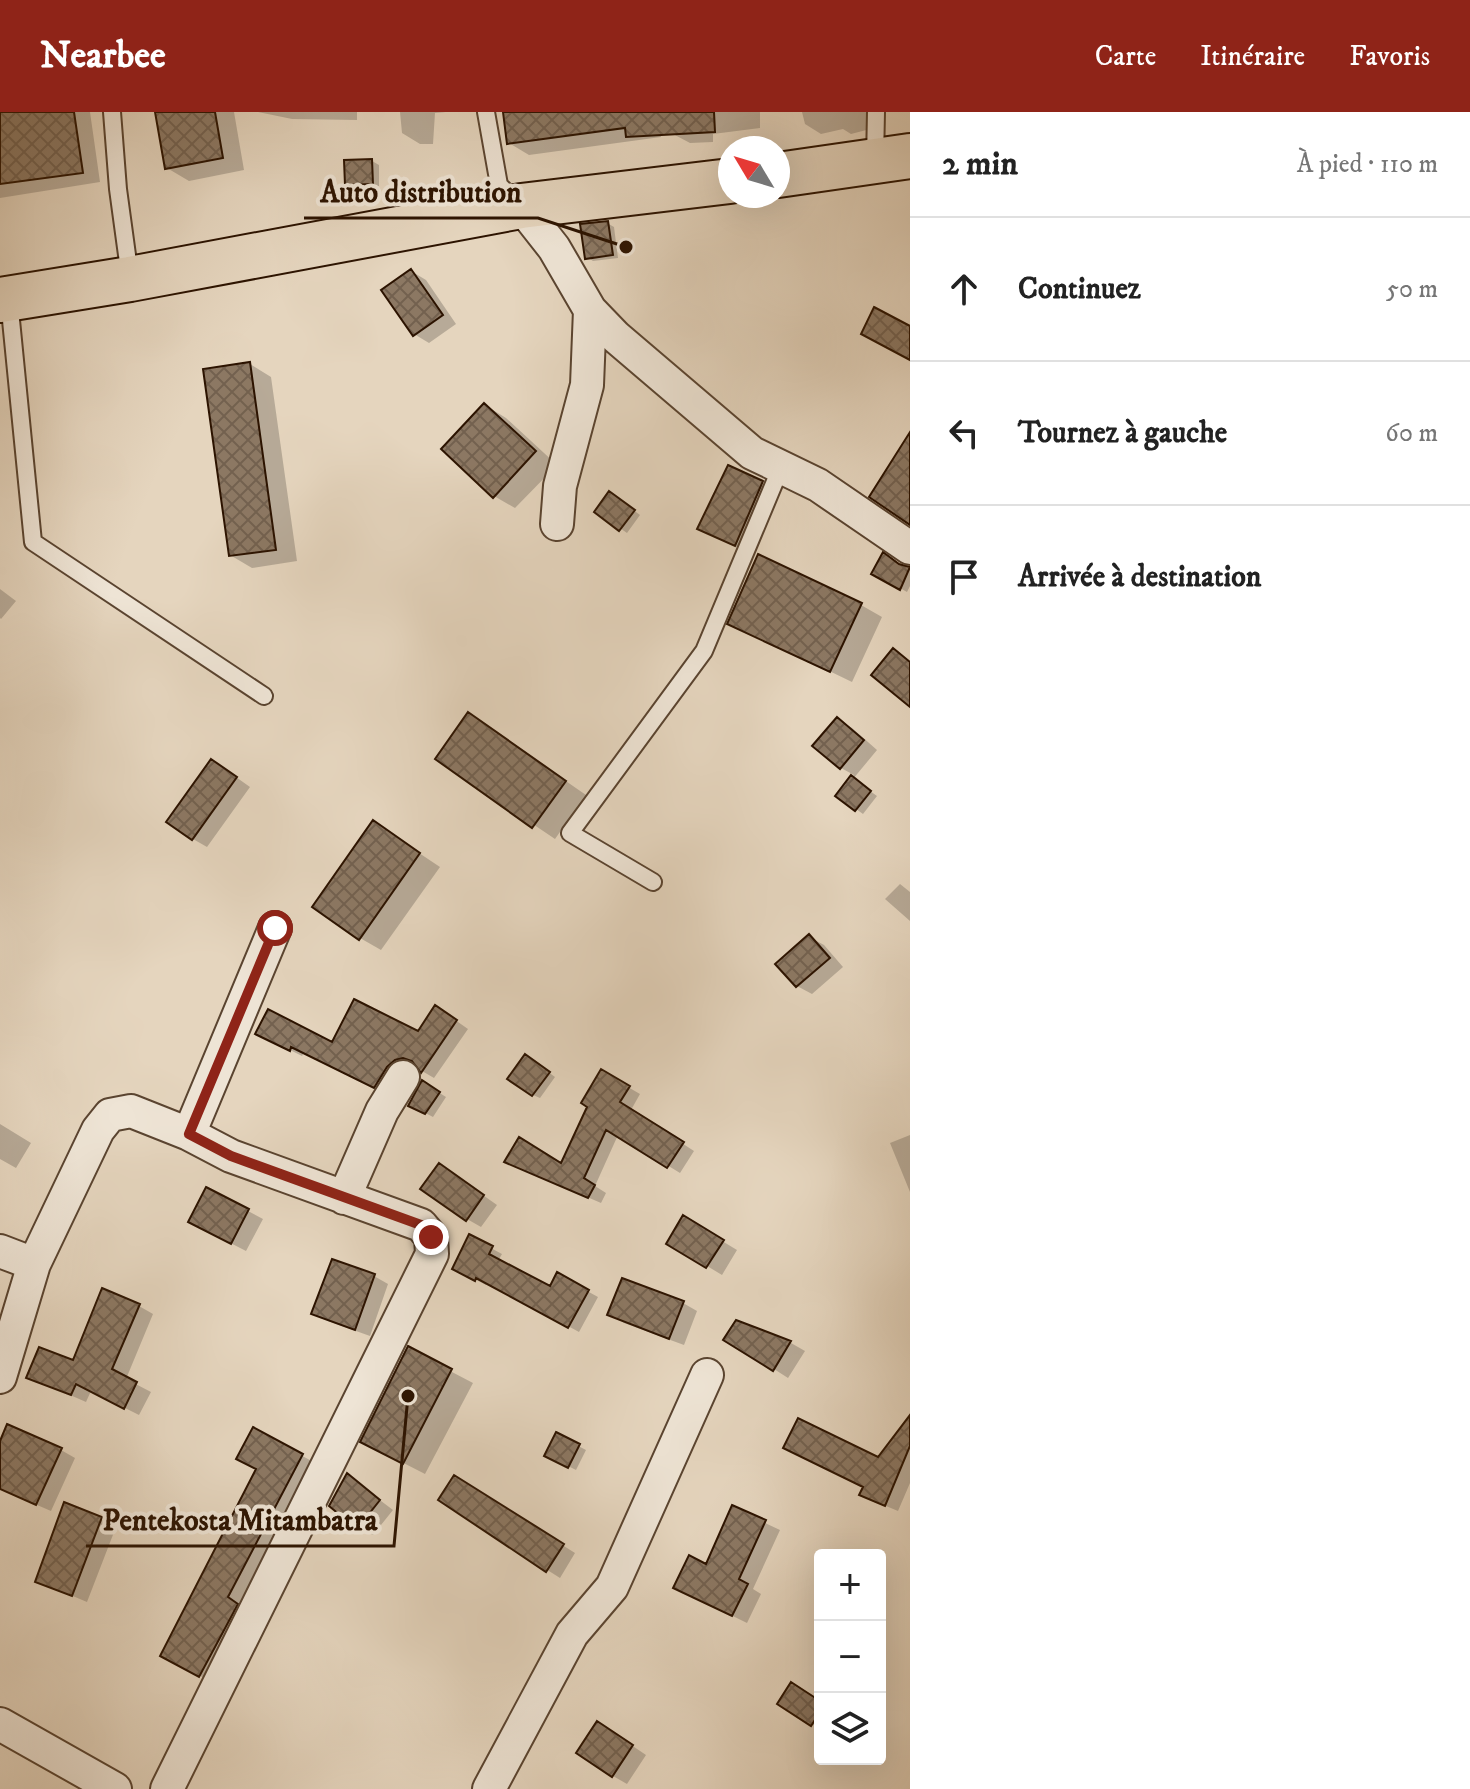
<!DOCTYPE html>
<html lang="fr">
<meta charset="utf-8">
<style>
body{margin:0;font-family:"IM FELL DW Pica",serif;background:#f2f2f2;color:#222}
.controls{position:absolute;right:24px;bottom:24px;display:grid;overflow:hidden;border-radius:8px;box-shadow:0 8px 32px #0002}
.controls button{width:72px;height:72px;display:grid;place-items:center;padding:0;border:0;border-bottom:2px solid #e0e0e0;background:#fff;color:#222;font:40px sans-serif}
.compass{position:absolute;left:718px;top:24px;width:72px;height:72px;border-radius:50%;background:#fff;box-shadow:0 8px 32px #0002;rotate:308deg}
.stop{position:absolute;width:24px;height:24px;margin:-18px;border:6px solid #8f2418;border-radius:50%;background:#fff}
.stop.end{background:#8f2418;border-color:#fff;box-shadow:0 2px 8px #0008}
.list{margin:0;padding:0;list-style:none}
h2{display:flex;justify-content:space-between;align-items:center;height:104px;margin:0;padding:0 32px;font-size:34px}
h2 small{font-size:26px;font-weight:400;color:#767676}
.list li{display:grid;grid-template-columns:52px 1fr auto;gap:24px;align-items:center;box-sizing:border-box;height:144px;padding:0 32px;border-top:2px solid #e0e0e0}
.list b{display:block;font-size:30px;white-space:nowrap}
.list em{font-size:26px;font-style:normal;color:#767676}
.icon{flex:none;width:44px;height:44px;fill:none;stroke:currentColor;stroke-width:2;stroke-linecap:round;stroke-linejoin:round}
.map{position:relative;flex:none;width:910px;height:1677px;overflow:hidden}
header{display:flex;align-items:center;gap:48px;box-sizing:border-box;height:112px;padding:0 40px;background:#8f2418;color:#fff}
header strong{font-size:38px}
nav{display:flex;gap:44px;margin-inline-start:auto;font-size:28px}
main{display:flex}
aside{flex:1;background:#fff}
.map>svg:first-child{display:block}
</style>
<header>
<strong>Nearbee</strong>
<nav><a>Carte</a><a>Itinéraire</a><a>Favoris</a></nav>
</header>
<main>
<div class="map">
<svg width="910" height="1677" viewBox="0 0 910 1677">
<defs>
<pattern id="building-cross-hatch" width="8" height="8" patternUnits="userSpaceOnUse" patternTransform="scale(2)"><rect width="8" height="8" fill="#8c7863"/><path d="M0 0l8 8M0 8l8-8" fill="none" stroke="#73614f"/></pattern>
</defs>
<rect width="100%" height="100%" fill="#e5d5be"/>
<filter id="stains"><feTurbulence type="fractalNoise" baseFrequency=".0025" numOctaves="4"/><feColorMatrix values="0 0 0 0 .2 0 0 0 0 .09 0 0 0 0 .02 0 0 0 .5 -.17"/></filter>
<radialGradient id="worn" r=".72"><stop offset=".6" stop-color="#630" stop-opacity="0"/><stop offset="1" stop-color="#630" stop-opacity=".3"/></radialGradient>
<path fill="#0003" d="M0,0h90l10,70 -100,16z
M157,0h77l10,58 -55,11 -22,-13z
M258,0h99v8l-65,-1z
M400,0h46l-11,1 -2,31h-13l-18,-11z
M505,0h152l4,25 -132,18 -20,-12z
M673,0h87v16l-47,6v8l-23,1 -17,-9z
M802,0h68l4,16 -23,6 -8,-5 -22,5 -16,-10z
M372,49l7,4v21l-26,1 -6,-4z
M607,111l7,4 4,31 -25,3 -6,-4z
M411,159l15,9 30,44 -27,19 -15,-9z
M250,252l21,13 26,184 -45,7 -22,-13z
M485,293l21,13 51,47 -42,43 -21,-12z
M729,355l48,25 -27,61 -36,-16z
M616,385l24,18 -13,18 -31,-22z
M901,454l9,2v18l-3,6 -34,-19z
M0,477l16,12 -15,18 -1,-1z
M861,493l21,12 -30,65 -122,-59z
M469,602l117,81 -31,44 -118,-80z
M837,607l15,9 25,22 -24,29 24,17 -14,18 -25,-18 16,-21 -13,-7z
M226,658l24,17 -43,60 -14,-8z
M374,711l66,44 -59,83 -21,-12z
M900,772l10,8v29l-25,-22z
M809,825l15,8 19,22 -31,27 -15,-8 -19,-22z
M448,903l20,14 -34,49 -12,-7 -5,-7 -10,2 -21,28 -82,-41 -2,3 -32,-16 63,4 85,-10z
M532,948l23,17 -15,21 -7,-3z
M602,960l38,22 -9,16 63,41 -14,22 -62,-38 -23,51 11,7 -5,10 -83,-36 44,-1z
M422,970l24,15 -13,20 -23,-12z
M0,1012l31,19 -15,25 -16,-9z
M910,1023v57l-20,-49z
M453,1062l44,31 -16,22 -14,-8z
M207,1077l56,30 -17,32 -41,-21z
M684,1106l53,32 -15,25 -53,-32z
M470,1125l32,17 -4,7 52,28 8,-14 40,22 -19,35 -92,-50 -1,3 -32,-17z
M374,1164l14,8 -18,52 -42,-15 -14,-8z
M683,1191l14,8 -13,34 -60,-22 -14,-9z
M139,1194l14,8 -27,65 25,13 -12,23 -48,-24 -5,11 -57,-25 45,-15z
M736,1211l55,20 14,8 -17,27 -14,-9z
M408,1237l65,34 -48,91 -41,-21z
M910,1306v65l-12,28 -24,-10 5,-42z
M254,1318l67,36 -102,220 -37,-20 76,-197z
M557,1323l29,15 -10,20 -30,-15z
M0,1334l61,4 14,8 -24,53 -51,-22z
M348,1364l45,34 -20,25 -15,-8z
M467,1373l108,68 -15,25 -71,-45z
M733,1396l47,22 -27,59 8,5 -14,29 -57,-28 17,-29z
M101,1407l15,8 -29,75 -50,-21z
M780,1591h40v23l-2,2z
M612,1620l34,23 -19,29 -14,-8z"/>
<path fill="url(#building-cross-hatch)" stroke="#2c1300" stroke-width="2" d="M0,0h74l9,61 -83,11z
M155,0h60l8,46 -58,11z
M503,0h211l1,20 -89,5 -1,-9 -118,16z
M372,47l1,25 -28,1 -1,-25z
M608,109l5,34 -28,4 -5,-35z
M411,157l32,46 -30,21 -32,-46z
M874,195l36,19v34l-49,-26z
M250,250l26,188 -47,6 -26,-187z
M484,291l52,48 -43,47 -52,-49z
M910,320v93l-41,-28z
M728,353l35,16 -28,65 -38,-17z
M609,379l26,19 -16,21 -25,-19z
M883,440l16,12 11,3 -10,23 -29,-16z
M758,442l104,49 -32,69 -103,-48z
M893,536l17,14v45l-39,-32z
M468,600l98,69 -34,47 -97,-69z
M837,605l27,23 -24,29 -28,-23z
M211,647l26,18 -45,63 -26,-18z
M851,663l20,16 -16,20 -20,-15z
M373,708l47,33 -61,87 -47,-33z
M809,822l21,24 -34,29 -21,-23z
M354,887l64,32 17,-26 22,15 -36,53 -9,-12 -9,-3 -8,2 -8,7 -13,21 -83,-41 -1,4 -35,-17 13,-25 64,33z
M525,942l25,18 -18,24 -25,-17z
M601,957l29,17 -10,16 64,40 -17,26 -61,-38 -22,48 11,7 -7,13 -84,-36 15,-25 42,26 26,-56 -6,-4z
M422,968l18,12 -15,22 -17,-8z
M439,1051l45,32 -18,26 -46,-32z
M206,1075l43,22 -18,35 -43,-22z
M683,1103l41,25 -18,28 -40,-24z
M469,1122l24,12 -4,8 61,32 7,-14 32,18 -21,38 -92,-50 -1,3 -23,-12z
M332,1147l43,15 -20,56 -44,-16z
M622,1166l62,23 -15,38 -62,-24z
M102,1176l38,16 -28,65 25,13 -13,27 -48,-25 -5,11 -45,-17 13,-31 34,13z
M736,1208l55,21 -18,30 -50,-31z
M408,1234l44,23 -49,95 -43,-22z
M910,1303v31l-25,60 -26,-11 4,-8 -80,-39 15,-30 80,39z
M7,1312l55,24 -26,57 -36,-16v-48z
M253,1315l50,27 -75,143 10,7 -39,73 -39,-21 96,-187 -20,-10z
M556,1320l24,12 -12,24 -24,-12z
M347,1361l33,27 -23,29 -28,-23z
M454,1363l110,69 -18,28 -108,-72z
M64,1390l38,15 -30,79 -37,-14z
M732,1393l34,15 -27,59 9,5 -16,32 -59,-28 16,-33 17,9z
M791,1570l29,19v11l-9,14 -34,-22z
M597,1609l36,24 -21,32 -36,-24z"/>
<g fill="none" stroke-linecap="round" stroke-linejoin="round">
<g stroke="#5a4430" stroke-width="20">
<path id="lane" d="M112,0l6,77 12,88
M486,0l13,73 17,17
M875,48l1,-48
M9,188l24,242 231,154
M653,770l-83,-49 134,-182 77,-184"/>
</g>
<g stroke="#5a4430" stroke-width="36">
<path id="street" d="M521,94l33,42 36,62 26,27 136,116 66,32 92,63
M557,412l3,-38 27,-101 3,-75
M344,1086l38,-87 21,-34
M0,1139l34,13
M0,1265l34,-113 64,-134 12,-15 21,-4 58,23 86,-206
M0,1612l115,65
M167,1677l265,-535 -1,-17 -10,-12 -190,-69 -42,-22
M489,1677l83,-155 40,-47 95,-212"/>
</g>
<g stroke="#2c1300" stroke-width="48">
<path id="primary" d="M778,63l132,-19
M0,188l130,-21 391,-73 209,-25"/>
</g>
<use href="#lane" stroke="#eee4d5" stroke-width="16"/>
<use href="#street" stroke="#eee4d5" stroke-width="32"/>
<use href="#primary" stroke="#e5d5be" stroke-width="44"/>
</g>
<g fill="none" stroke-linecap="round" stroke-linejoin="round">
<path stroke="#8f2418" stroke-width="10" d="M275,816l-86,206 42,22 190,69 10,12"/>
</g>
<path fill="none" stroke="#2c1300" stroke-width="3" d="M626 135L538 106H304M408 1284L394 1434H86"/>
<g fill="#2c1300" stroke="#eee4d5" stroke-width="3">
<circle cx="626" cy="135" r="8"/>
<circle cx="408" cy="1284" r="8"/>
</g>
<g font-size="30" text-anchor="middle" font-weight="bold" fill="#2c1300" stroke="#eee4d5" stroke-width="8" stroke-linejoin="round" paint-order="stroke">
<text x="421" y="90">Auto distribution</text>
<text x="240" y="1418">Pentekosta Mitambatra</text>
</g>
<rect width="100%" height="100%" filter="url(#stains)"/>
<rect width="100%" height="100%" fill="url(#worn)"/>
</svg>
<div class="controls">
<button>+</button>
<button>−</button>
<button><svg class="icon" aria-label="layers" viewBox="0 0 24 24"><path d="M12 4l9 5-9 5-9-5zM3 14l9 5 9-5"/></svg></button>
</div>
<svg class="compass" viewBox="-18 -18 36 36"><path d="M0-13l5 13h-10z" fill="#e53935"/><path d="M0 13l5-13h-10z" fill="#767676"/></svg>
<div class="stop" style="left:275px;top:816px"></div>
<div class="stop end" style="left:431px;top:1125px"></div>
</div>
<aside>
<h2>2 min<small>À pied · 110 m</small></h2>
<ul class="list">
<li><svg class="icon" aria-label="ahead" viewBox="0 0 24 24"><path d="M12 20V5M6 11l6-6 6 6"/></svg><div><b>Continuez</b></div><em>50 m</em></li>
<li><svg class="icon" aria-label="left" viewBox="0 0 24 24"><path d="M17 20v-9H6M10 6l-5 5 5 5"/></svg><div><b>Tournez à gauche</b></div><em>60 m</em></li>
<li><svg class="icon" aria-label="arrive" viewBox="0 0 24 24"><path d="M6 21V4h12l-3 4 3 4H6"/></svg><div><b>Arrivée à destination</b></div></li>
</ul>
</aside>
</main>
